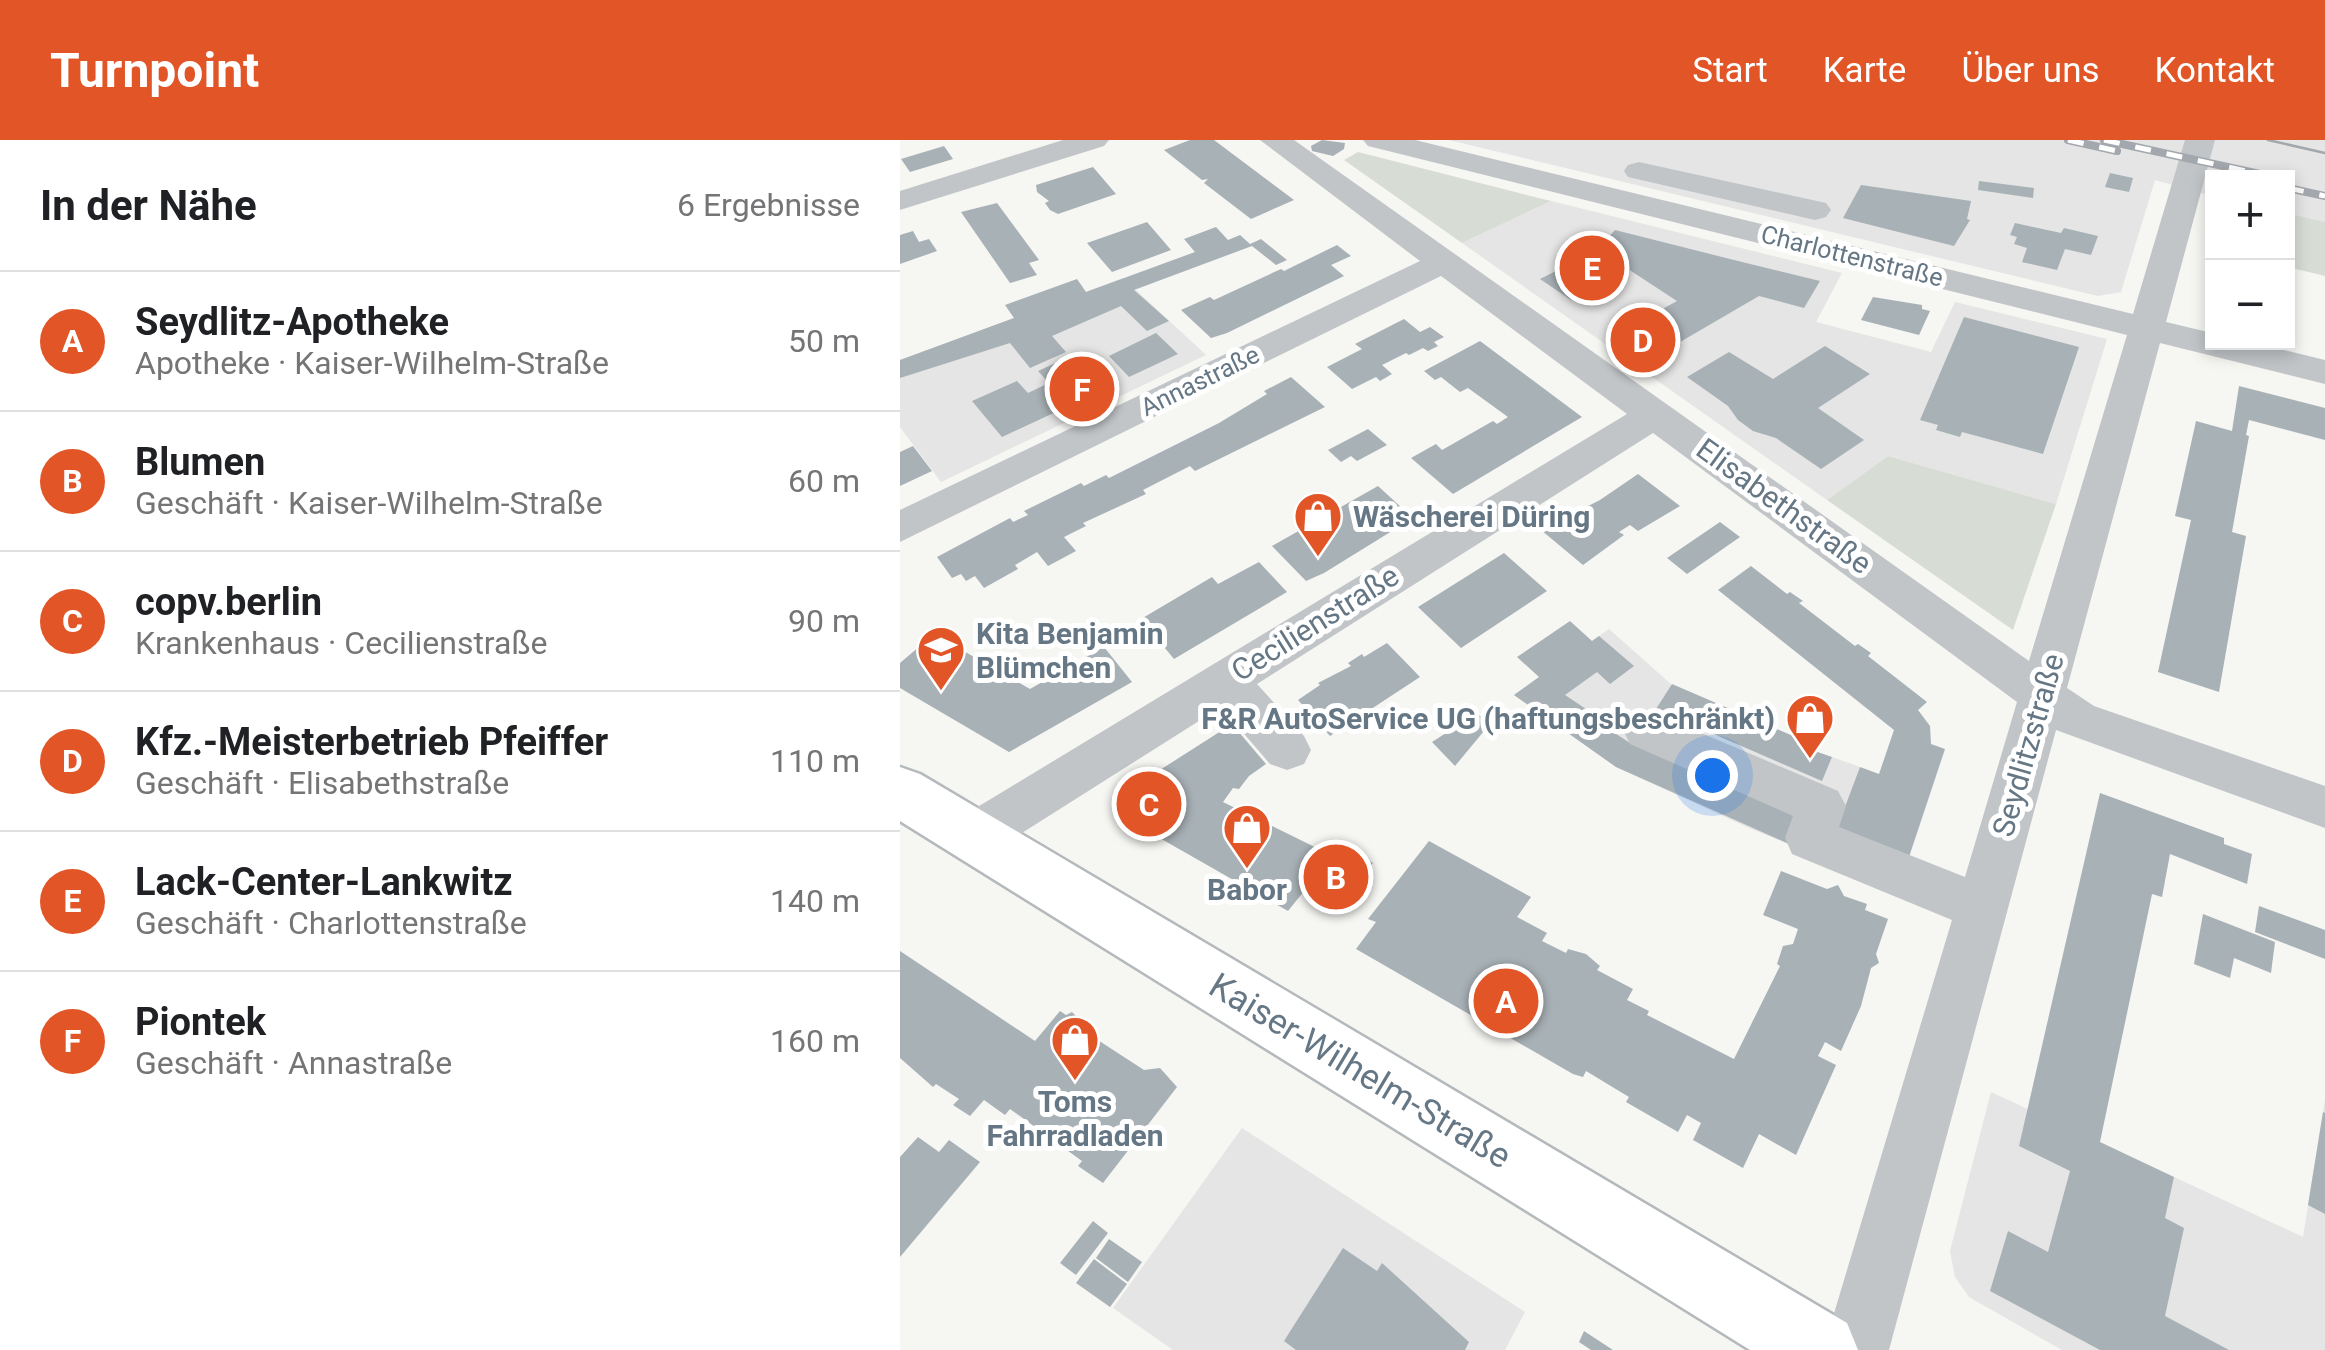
<!DOCTYPE html>
<html lang="de">
<meta charset="utf-8">
<style>
body{margin:0;font-family:Roboto,sans-serif;background:#f2f2f2;color:#202124}
.controls{position:absolute;right:30px;top:30px;display:grid;overflow:hidden;border-radius:0px;box-shadow:0 5px 15px #0003}
.controls button{width:90px;height:90px;display:grid;place-items:center;padding:0;border:0;border-bottom:2px solid #e0e0e0;background:#fff;color:#202124;font:50px sans-serif}
.you{position:absolute;left:812px;top:635px;width:35px;height:35px;margin:-25px;border:8px solid #fff;border-radius:50%;background:#1a73e8;box-shadow:0 0 0 15px #1a73e833}
.badge{display:grid;place-items:center;width:65px;height:65px;border-radius:50%;background:#e25527;color:#fff;font-size:32px;font-weight:700}
.pin{position:absolute;translate:-50% -50%;border:5px solid #fff;box-shadow:0 2px 10px #0006}
.list{margin:0;padding:0;list-style:none}
h2{display:flex;justify-content:space-between;align-items:center;height:130px;margin:0;padding:0 40px;font-size:42px}
h2 small{font-size:32px;font-weight:400;color:#757577}
.list li{display:grid;grid-template-columns:65px 1fr auto;gap:30px;align-items:center;box-sizing:border-box;height:140px;padding:0 40px;border-top:2px solid #e0e0e0}
.list b{display:block;font-size:38px;white-space:nowrap}
.list p{margin:0;font-size:32px;white-space:nowrap;color:#757577}
.list em{font-size:32px;font-style:normal;color:#757577}
.map{position:relative;flex:none;width:1425px;height:1210px;overflow:hidden}
header{display:flex;align-items:center;gap:60px;box-sizing:border-box;height:140px;padding:0 50px;background:#e25527;color:#fff}
header strong{font-size:48px}
nav{display:flex;gap:55px;margin-inline-start:auto;font-size:35px}
main{display:flex}
aside{flex:1;background:#fff}
.map>svg:first-child{display:block}
</style>
<header>
<strong>Turnpoint</strong>
<nav><a>Start</a><a>Karte</a><a>Über uns</a><a>Kontakt</a></nav>
</header>
<main>
<aside>
<h2>In der Nähe<small>6 Ergebnisse</small></h2>
<ul class="list">
<li><span class="badge">A</span><div><b>Seydlitz-Apotheke</b><p>Apotheke · Kaiser-Wilhelm-Straße</p></div><em>50 m</em></li>
<li><span class="badge">B</span><div><b>Blumen</b><p>Geschäft · Kaiser-Wilhelm-Straße</p></div><em>60 m</em></li>
<li><span class="badge">C</span><div><b>copv.berlin</b><p>Krankenhaus · Cecilienstraße</p></div><em>90 m</em></li>
<li><span class="badge">D</span><div><b>Kfz.-Meisterbetrieb Pfeiffer</b><p>Geschäft · Elisabethstraße</p></div><em>110 m</em></li>
<li><span class="badge">E</span><div><b>Lack-Center-Lankwitz</b><p>Geschäft · Charlottenstraße</p></div><em>140 m</em></li>
<li><span class="badge">F</span><div><b>Piontek</b><p>Geschäft · Annastraße</p></div><em>160 m</em></li>
</ul>
</aside>
<div class="map">
<svg width="1425" height="1210" viewBox="0 0 1425 1210">
<rect width="100%" height="100%" fill="#f6f6f3"/>
<path fill="#e4e5e4" d="M549,0h876v82l-37,-9v-35h-76v18l-57,-16 -34,112 -23,4z
M651,61l291,72 -26,49 115,30 24,-50 152,37 -51,165 -168,-48 -61,44 -365,-257z
M223,138l83,77 -265,127 -41,-55v-67z
M709,489l63,56 128,54 -2,6 62,22 -34,92 -77,-31 -133,-61 -102,-72z
M1091,952l312,145 22,-138v251h-263l-93,-53 -14,-20 -5,-26z
M342,988l283,184 -20,38h-332l-60,-42z"/>
<path fill="#d7ddd4" d="M458,12l193,49 -89,42 -118,-83z
M1388,73l37,9v54l-37,-9z
M988,316l168,48 -43,126 -186,-130z"/>
<path fill="#a8b1b6" d="M290,0h24l80,60 -43,19 -47,-36 4,-4 -6,1 -38,-30z
M422,0l23,3 -1,6 -11,7 -21,-5 -1,-5z
M44,6l9,13 -43,13 -9,-13z
M193,27l23,27 -58,20 -8,-4 -5,-7 4,-2 -12,-9 -1,-7z
M1210,33l23,5 -4,14 -24,-5z
M1079,41l55,7 -1,10 -55,-8z
M961,45l110,16 -4,18 3,1 -16,26 -111,-28z
M97,63l42,57 -10,3 8,12 -27,8 -49,-71z
M247,82l24,28 -59,22 -25,-29z
M1115,83l46,10 3,-5 34,8 -7,19 -26,-6 -8,21 -35,-8 5,-14 -13,-4 3,-7 -7,-2z
M316,87l12,13 12,-5 10,9 11,-5 26,21 -11,5 -24,-19 -118,44 35,31 -22,10 -26,-25 -69,30 14,16 -36,16 -20,-25 -110,35v-18l114,-42 -9,-13 72,-26 9,13 109,-40 -11,-13z
M715,90l123,31 82,20 -16,27 -45,-12 -103,60 -35,-24 56,-31 -49,-32 -57,31 -31,-21 18,-9 8,5 17,-8z
M13,91l6,11 10,-3 8,12 -37,13v-29z
M437,105l14,11 -20,9 13,11 -117,57 -16,5 -30,-28 29,-13 4,3 67,-31 3,2z
M973,157l49,8v4l8,2 -11,24 -58,-15z
M1064,177l115,30 -36,107 -81,-22 -2,5 -24,-7 2,-5 -18,-5z
M504,179l16,13 10,-5 14,10 -10,5 4,4 -10,5 -5,-3 -14,7 -3,-2 -24,12 10,9 -12,7 -4,-4 -24,12 -25,-22 35,-18 -7,-5z
M256,193l22,21 -49,23 -20,-21z
M580,201l102,76 -129,77 -42,-36 25,-14 6,6 51,-29 4,3 11,-7 -40,-29 -8,4 -19,-15 -6,3 -11,-9z
M925,206l45,28 -52,34 46,32 -43,29 -45,-31 -23,-7 -15,-11 -10,-14 -41,-29 42,-25 44,27z
M171,216l32,34 -101,47 -30,-36 45,-20 11,12 21,-10 -11,-12z
M391,237l34,30 -130,64 -5,-5 -47,24 3,4 -63,29 3,3 -22,11 12,14 -28,15 -11,-14 -22,13 3,4 -34,19 -9,-12 -9,5 -5,-7 -9,4 -15,-21 73,-39 3,4 15,-7 -4,-4 57,-28 3,3 22,-11 3,3 110,-55 48,-29 -3,-3z
M1339,246l86,22v32l-76,-20 -3,15 3,1 -17,96 14,4 -27,156 -61,-20 33,-152 -16,-4 21,-95 36,10z
M468,289l19,16 -30,16 -6,-5 -10,6 -13,-12z
M13,306l19,25 -32,15v-34z
M738,334l42,32 -42,25 -8,-6 -11,7 5,3 -41,30 -42,-35 59,-30z
M478,346l35,32 -89,55 -18,8 -34,-35z
M820,382l20,15 -53,37 -20,-16z
M604,413l43,38 -86,57 -43,-41z
M359,422l28,30 -113,67 -33,-40 71,-42 6,7z
M851,426l36,28 3,-2 13,9 -4,2 56,43 3,-2 13,9 -3,3 59,46 -9,8 12,16 1,18 14,5 -38,114 -73,-27 26,-69 19,7 15,-44 -176,-140z
M670,481l22,20 7,-5 35,30 -24,18 -13,-12 -32,23 51,34 -3,3 17,11 170,74 -11,27 -173,-77 -102,-72 25,-18 -22,-20z
M34,494l96,55 74,-42 28,35 -123,70 -109,-64v-25z
M487,503l33,34 -90,59 -32,-36 22,-15 -2,-2 33,-17 -3,-3 14,-9 2,3z
M772,544l128,55 -3,6 35,12 -10,24 -166,-72z
M568,563l21,22 -34,41 -23,-24 14,-9 -4,-5z
M332,584l34,40 -17,12 -10,13 -6,-1 -10,14 108,53 9,-11 33,19 -28,34 -32,-17 -25,31 -174,-99 2,-14z
M1200,653l124,45v6l28,10 -5,30 -77,-30 -8,43 -10,-3 -52,248 74,35 -9,41 19,10 -19,88 64,34h-129l-110,-59 18,-60 40,21 22,-81 -51,-25z
M529,701l102,56 -14,20 30,16 -5,8 24,12 2,-4 18,5 14,12 -3,4 36,19 -6,11 22,11 -2,4 87,44 46,-93 -3,-2 6,-18 10,-2 5,-15 -35,-14 18,-44 46,18 11,-4 6,11 23,8 -2,6 23,9 -12,35 3,9 -8,5 -10,38 -20,45 -16,-9 -7,14 18,9 -40,90 -37,-21 -16,34 -50,-28 8,-17 -14,-8 -9,17 -52,-30 3,-5 -43,-26 -3,6 -10,-3 -217,-125 20,-27 -8,-3z
M1359,766l66,24v29l-70,-27z
M1303,774l72,28 -4,31 -37,-15 -4,20 -36,-14z
M0,811l135,90 25,-30 6,4 6,-3 18,18 -3,3 57,37 16,-2 17,19 -74,96 -25,-17 4,-5 -72,-52 -5,6 -21,-15 -14,16 -17,-11 6,-6 -23,-15 -3,3 -33,-29z
M1423,972l2,1v101l-17,-9z
M18,997l21,15 10,-12 31,22 -80,95v-100z
M193,1081l15,12 -32,42 -16,-12z
M209,1099l33,23 -14,20 -32,-24z
M443,1108l34,23 5,-8 87,79 -4,8h-169l-12,-9z
M194,1119l33,25 -17,23 -34,-24z
M684,1191l29,19h-22l-12,-8z"/>
<g fill="none" stroke-linecap="round" stroke-linejoin="round">
<g stroke="#b4b9bc" stroke-width="5">
<path id="major" d="M0,627l20,7 927,549 11,27h-108l-850,-529z"/>
</g>
<path fill="#c1c5c8" fill-rule="evenodd" d="M163,0h46l-5,6 -204,64v-19z
M360,0h34l735,521 98,-326 -759,-189 -5,-6h52l718,174 52,-174h30l-49,182 46,11v9h40l73,18v24l-165,-41 -93,345 27,18 231,80v42l-269,-98 -167,620h-66l129,-430 -160,-66 -7,-16 8,-22 -163,-72 -7,-14 7,-14 17,-6 191,81 8,15 -7,21 126,50 52,-175 -364,-269 -396,251 47,52 7,14 -7,14 -17,6 -17,-6 -49,-57 -229,145 -18,6 -18,-6 -7,-16 7,-16 671,-406 -186,-138 -541,266v-32l520,-249z
M739,22l187,41 5,7 -5,7 -11,3 -187,-43 -4,-6 4,-6z"/>
<use href="#major" fill="#fff" fill-rule="evenodd"/>
<path stroke="#a2a8ae" stroke-width="2.5" d="M1368,0l57,13"/>
<g stroke="#a2a8ae" stroke-width="8">
<path id="rail" d="M1168,0l49,11
M1204,0l174,38
M1388,48l37,8"/>
</g>
<use href="#rail" stroke="#fff" stroke-width="5" stroke-dasharray="16" stroke-linecap="butt"/>
</g>
<defs>
<g id="shop-pin" transform="scale(2.5)"><path d="M0 17L-7.5 6A9.5 9.5 0 1 1 7.5 6Z" fill="#e25527" stroke="#fff"/><path d="M-5-2.5h2.3a2.7 3.5 0 0 1 5.4 0H5L5.5 6h-11ZM-1.5-2.5h3a1.5 2.3 0 0 0-3 0Z" fill="#fff"/></g>
<g id="school-pin" transform="scale(2.5)"><path d="M0 17L-7.5 6A9.5 9.5 0 1 1 7.5 6Z" fill="#e25527" stroke="#fff"/><path d="M0-5L7-2L0 1L-7-2ZM-4 1L0 2.5L4 1V4Q0 6-4 4Z" fill="#fff"/></g>
</defs>
<g fill-rule="evenodd">
<use href="#shop-pin" x="418" y="376"/>
<use href="#school-pin" x="41" y="510"/>
<use href="#shop-pin" x="910" y="578"/>
<use href="#shop-pin" x="347" y="688"/>
<use href="#shop-pin" x="175" y="900"/>
</g>
<g text-anchor="middle" dominant-baseline="central" stroke-width="10" stroke-linejoin="round" paint-order="stroke">
<g font-size="25" fill="#657684" stroke="#fff">
<text transform="translate(952 116) rotate(14)">Charlottenstraße</text>
<text transform="translate(300 241) rotate(-26)">Annastraße</text>
</g>
<g font-size="30" fill="#657684" stroke="#fff">
<text transform="translate(884 366) rotate(36)">Elisabethstraße</text>
<text transform="translate(415 483) rotate(-32)">Cecilienstraße</text>
<text transform="translate(1128 605) rotate(-74)">Seydlitzstraße</text>
</g>
<g font-size="30" font-weight="bold" fill="#657684" stroke="#fff" text-anchor="start">
<text x="453" y="376">Wäscherei Düring</text>
<text x="76" y="493">Kita Benjamin<tspan x="76" dy="34">Blümchen</tspan></text>
<text x="875" y="578" text-anchor="end">F&amp;R AutoService UG (haftungsbeschränkt)</text>
<text x="347" y="749" text-anchor="middle">Babor</text>
<text x="175" y="961" text-anchor="middle">Toms<tspan x="175" dy="34">Fahrradladen</tspan></text>
</g>
<g font-size="35" fill="#657684" stroke="#fff">
<text transform="translate(460 931) rotate(31)">Kaiser-Wilhelm-Straße</text>
</g>
</g>
</svg>
<div class="controls">
<button>+</button>
<button>−</button>
</div>
<div class="you"></div>
<div class="pin badge" style="left:606px;top:861px">A</div>
<div class="pin badge" style="left:436px;top:737px">B</div>
<div class="pin badge" style="left:249px;top:664px">C</div>
<div class="pin badge" style="left:743px;top:200px">D</div>
<div class="pin badge" style="left:692px;top:128px">E</div>
<div class="pin badge" style="left:182px;top:249px">F</div>
</div>
</main>
